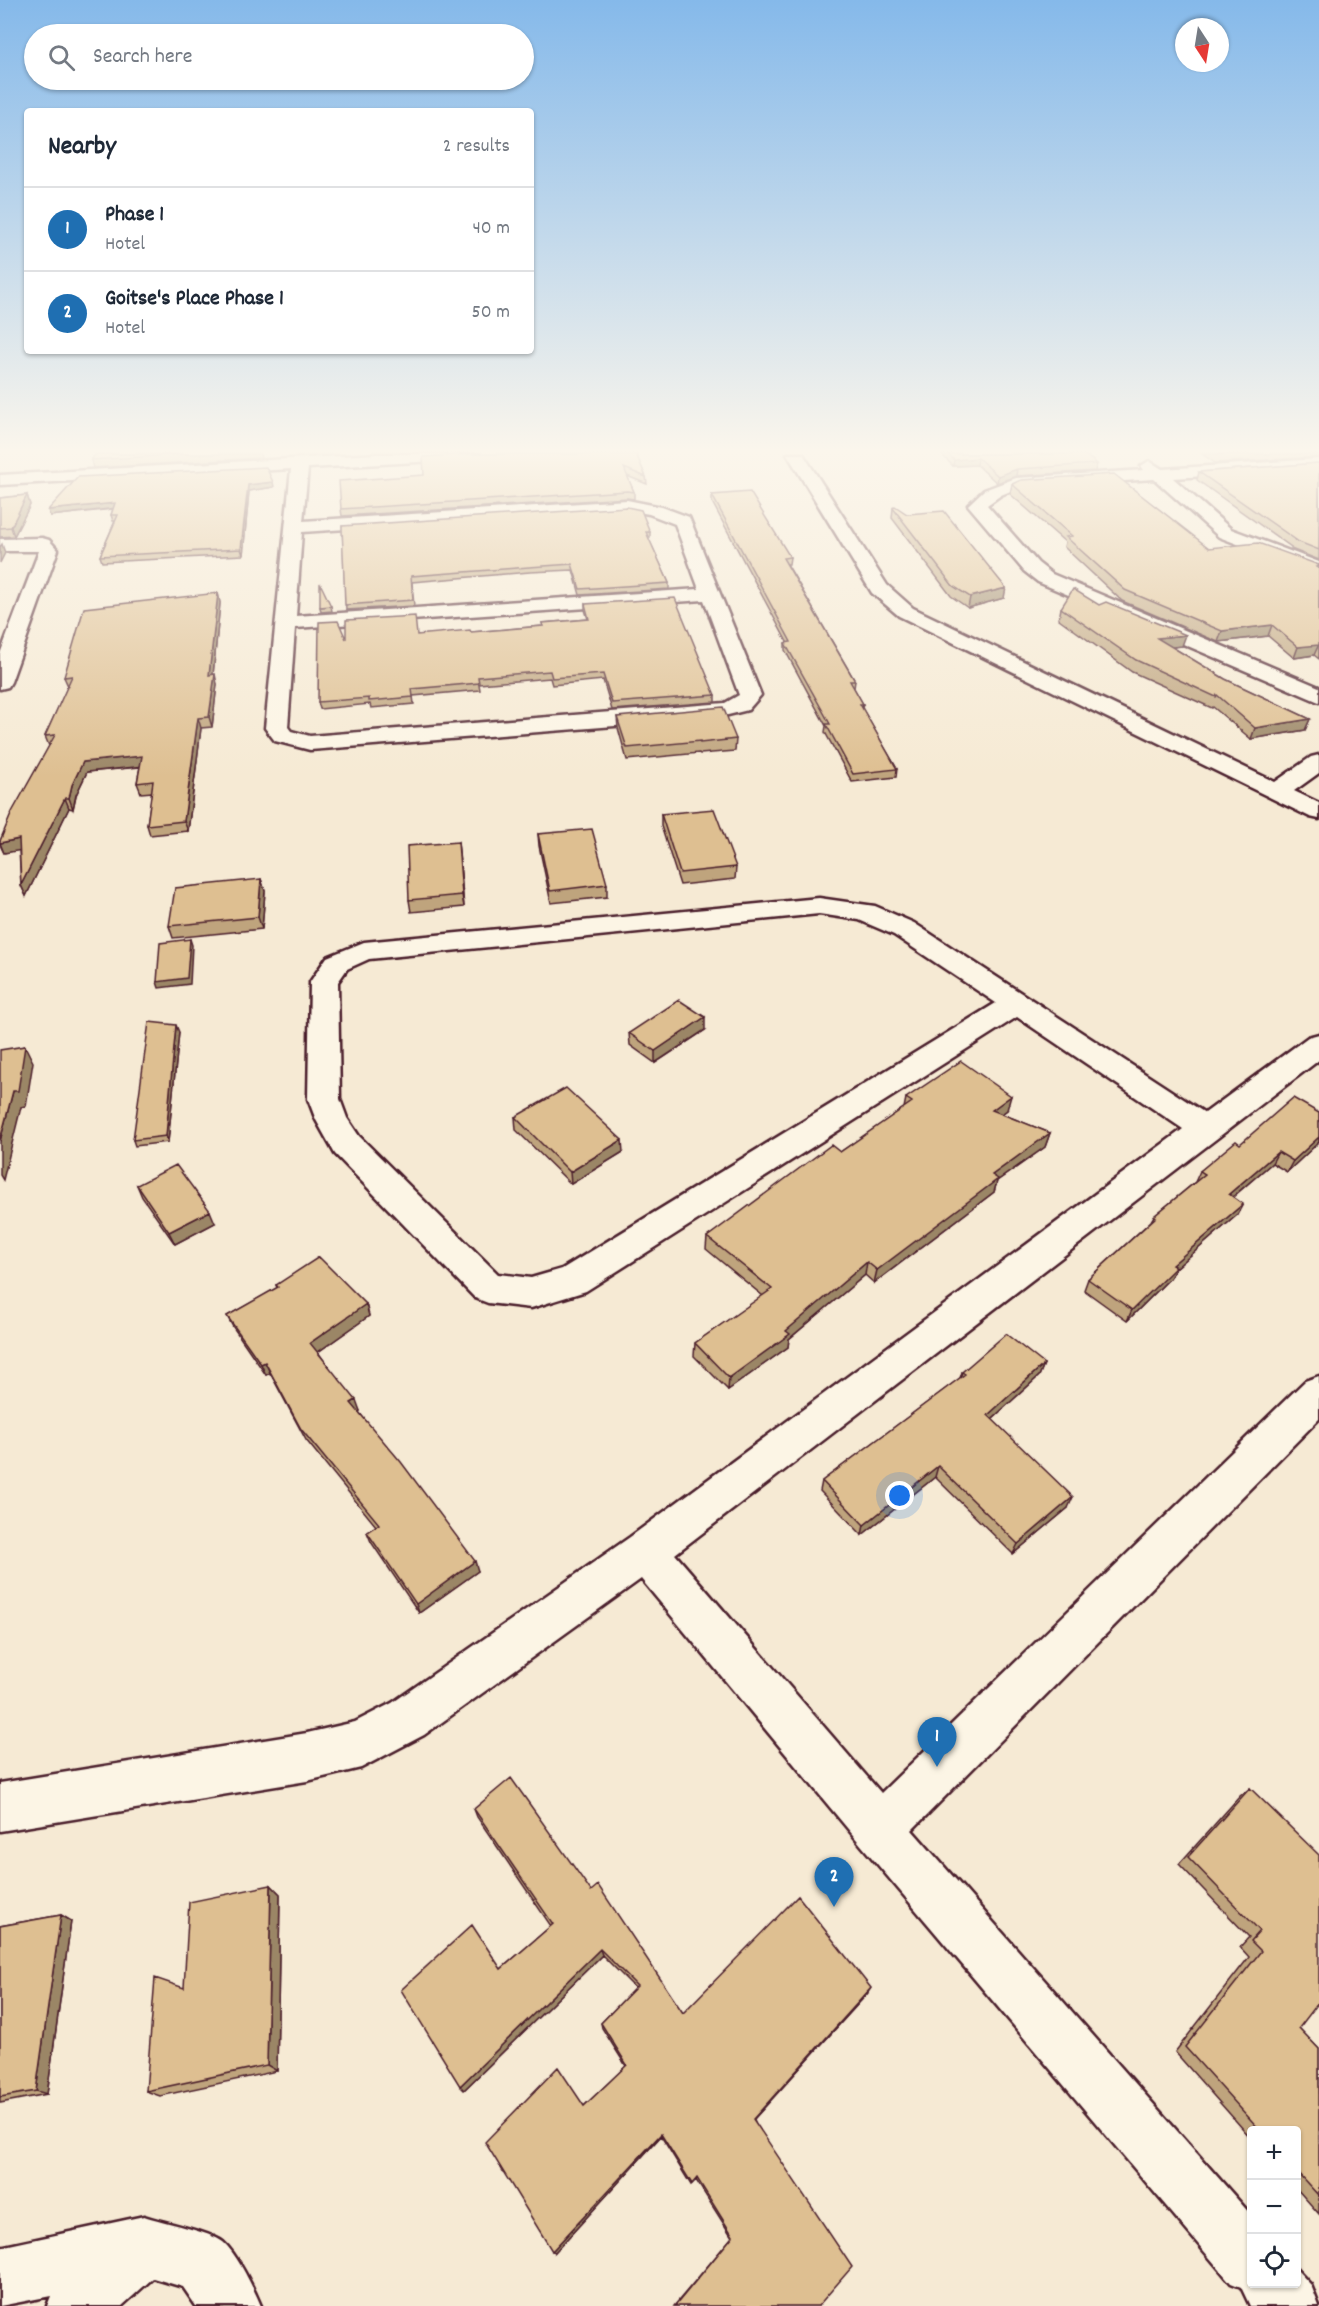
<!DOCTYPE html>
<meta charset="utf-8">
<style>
body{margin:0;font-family:Dekko,sans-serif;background:#f2f2f3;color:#1f2937}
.controls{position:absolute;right:18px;bottom:18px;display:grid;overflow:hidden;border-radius:6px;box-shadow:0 2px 4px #0004}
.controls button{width:54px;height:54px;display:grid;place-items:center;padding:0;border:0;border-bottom:2px solid #e0e1e3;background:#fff;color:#1f2937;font:30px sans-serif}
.compass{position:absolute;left:1175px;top:18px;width:54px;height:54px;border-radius:50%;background:#fff;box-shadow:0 2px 4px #0004;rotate:168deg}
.you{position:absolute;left:900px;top:1496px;width:21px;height:21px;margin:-15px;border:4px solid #fff;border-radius:50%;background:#1a73e8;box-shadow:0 0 0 9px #1a73e833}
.badge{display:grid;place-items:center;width:39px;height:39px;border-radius:50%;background:#1f6fb2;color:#fff;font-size:20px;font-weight:700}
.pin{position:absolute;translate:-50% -50px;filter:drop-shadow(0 2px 3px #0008)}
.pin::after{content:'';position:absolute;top:32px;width:21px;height:18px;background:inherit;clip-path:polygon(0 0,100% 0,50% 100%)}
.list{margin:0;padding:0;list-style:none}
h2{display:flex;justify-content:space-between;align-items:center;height:78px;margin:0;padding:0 24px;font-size:26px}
h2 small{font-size:20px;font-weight:400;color:#747a83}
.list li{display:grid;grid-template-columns:39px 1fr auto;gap:18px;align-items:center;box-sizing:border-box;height:84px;padding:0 24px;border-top:2px solid #e0e1e3}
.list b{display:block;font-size:22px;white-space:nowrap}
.list p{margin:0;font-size:20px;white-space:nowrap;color:#747a83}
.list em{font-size:20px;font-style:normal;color:#747a83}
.icon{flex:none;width:33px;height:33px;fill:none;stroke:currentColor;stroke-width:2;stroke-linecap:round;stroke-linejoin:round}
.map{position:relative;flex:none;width:1319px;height:2306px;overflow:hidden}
.search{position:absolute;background:#fff;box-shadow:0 2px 4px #0004;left:24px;top:24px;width:510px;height:66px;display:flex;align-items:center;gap:15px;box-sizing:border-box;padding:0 21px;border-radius:33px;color:#747a83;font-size:22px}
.panel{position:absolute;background:#fff;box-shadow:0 2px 4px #0004;left:24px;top:108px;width:510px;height:246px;border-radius:6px}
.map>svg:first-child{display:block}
</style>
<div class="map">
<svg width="1319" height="2306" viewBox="0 0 1319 2306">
<rect width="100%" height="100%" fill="#f6ead4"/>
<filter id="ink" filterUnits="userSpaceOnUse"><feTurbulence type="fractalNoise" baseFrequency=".0167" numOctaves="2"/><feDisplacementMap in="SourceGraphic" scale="12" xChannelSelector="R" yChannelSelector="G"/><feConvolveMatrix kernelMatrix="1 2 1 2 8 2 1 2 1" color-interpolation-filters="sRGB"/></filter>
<g filter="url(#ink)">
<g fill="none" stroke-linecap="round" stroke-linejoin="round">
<g stroke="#4a1f2b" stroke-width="5">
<path id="minor" d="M377,454h103l-8,5 -164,9 -5,53 324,-21 35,7 27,10 72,178 -13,15 -32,8 -406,32 -35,-9 -10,-13 26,-259 -291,16v-10zM627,510l22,4 26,10 24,65 -403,27 6,-84zM704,600l35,95 -14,8 -415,33 -19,-5 -3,-4 7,-99z
M787,454h16l84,131 26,23 362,174 36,-25 8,-2v18l-25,18 25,12v16l-9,-2 -411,-201 -27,-23z
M1319,459v10l-146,9 58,51 88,33v13l-100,-38 -65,-58 -136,9 -17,7 -14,10 51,58 14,11 267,113v15l-281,-120 -14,-11 -56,-66 16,-15 32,-12 128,-8 -3,-4 8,-5 13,8z
M42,538l7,2 9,10 -47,132 -3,5 -8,2v-35l39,-103h-39v-12z
M819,898l56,8 39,17 291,190 103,-76 11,-3v26l-644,494 206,239 424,-412 14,-5v43l-407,411 340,386v68h44v-15l15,16 8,21h-69l-9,-19 -10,-4 -369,-437 -221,-267 -217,156 -63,33 -54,13 -307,50v-48l307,-50 48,-11 37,-19 238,-166 553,-408 -166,-112 -431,274 -55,17 -43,-5 -13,-5 -140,-144 -19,-34 -8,-21 2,-117 17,-25 37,-15zM819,914l40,6 35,15 102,68 -434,266 -31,9 -33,-4 -139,-138 -12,-18 -7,-19 -2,-117 9,-13 22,-10z
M144,2216c18,6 67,16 79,26 14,12 31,47 38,64h-65l-13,-19 -30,-9 -31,28h-75l4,-10 -51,10v-59z"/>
</g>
<use href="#minor" fill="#fcf5e5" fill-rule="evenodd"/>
</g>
<path fill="#bfa47d" stroke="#4a1f2b" stroke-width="1.5" d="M96,454h164l1,4 -168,10 -2,-8z
M636,454l10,23 1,7 -20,-8 7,16v7l-7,-1 -285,18 -1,-7 83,-34z
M941,454h143l13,10 -2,7 -79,5 -19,7 -20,-18 -24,1z
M1202,454h117v3l-104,6z
M1319,463v97l-28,-11v-2l-94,-67 2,-8z
M1012,484l197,64 110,17v94l-5,-4 -20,3 -26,-22 -50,6 -96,-41 -58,-54 1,-5 -55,-48z
M274,487l-25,4 -6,64 -141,7 -2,-6 15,-35h-2l-2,-6 2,-6 -63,7 -2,-6z
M27,495l3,10 -16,31 -14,1v-39z
M712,495l78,62 -1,7h-2l68,117 -1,7 9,16 -1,4 35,61 -1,8 -44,5 -27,-50 1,-6 -41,-76v-7l2,-1 -75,-140z
M893,508l111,90 -36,10 -17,-12 -59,-78z
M342,526l308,6v5h-2l21,46v6l-89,6 -7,-25 -43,2 -118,10 2,24 -68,4z
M218,593l2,10 -7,72 4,9 -5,43 -11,1 -13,103 -38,4 -3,-10 5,-33 -11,1 -4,-10 3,-16 -53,5 -11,23 -3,14 -4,-1 -43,88 -5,-11 -2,-35 -15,3 -4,-8v-4l49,-95 -4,-10 23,-50 -4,-9z
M585,604l130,91v7l-103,8 -9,-30 -51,5 -2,-7 -71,6 1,6 -67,6 1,8 -43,4 -1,-4 -50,5 -2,-7 28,-63 125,-7 72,-6 -1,-3 46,-4 -3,-9z
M1099,605l83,41 -10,1 53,32 85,40 -5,11 -54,9 -38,-32 -1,1 -80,-36 -73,-53 2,-11z
M331,606l1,5 -11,1 -1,-5z
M617,717l119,22 -1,12 -35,3 -1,-1 -72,7 -9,-32z
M661,814l75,53 -1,12 -55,6 -19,-59z
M538,834l69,50v13l-56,6 -12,-57z
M458,842l6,65 -53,5 -2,-12z
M261,879l4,12 -3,38 -89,9 -4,-12z
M705,1030l-50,33 -25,-18 -1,-12z
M179,1032l-11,110 -33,4 -2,-6z
M906,1098l101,12 -5,4 48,19 -5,14 -48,34 -3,11 -120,91 -9,-8 -76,64 -1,8 -60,43 -34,-34 1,-13 68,-47 -57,-47 1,-12 133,-85 64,-44z
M1319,1113v29l-32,30 -15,-9 -39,34 4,18 -61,53 -6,10 -43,43 -43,-31 4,-11 63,-58 3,-5 41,-34 5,-11 40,-27z
M515,1117l108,35 -52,32 -55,-54z
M137,1185l78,38 -40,21 -33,-47z
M276,1285l90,19 3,12 -51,36 42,59 -1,1 119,159 -59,42 -48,-71 -4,-10 9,-6 -70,-86 -36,-67 -4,2 -33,-48 -6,-11 50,-28z
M1044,1364l-5,12 -47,43 76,89 -55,46 -78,-77 -73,58 -42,-44 2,-10 138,-103 2,-6z
M1250,1788l49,240 20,21v165l-23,-26v-58h-45v8l-76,-86 74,-95 -9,-10 9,-10 -70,-73 61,-68z
M474,1809l117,82 92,122 184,-19 -113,125 64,187h-144l58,-69 -36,-57 -5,5 -30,-49 -106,116 29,-146 42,-40 -24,-38 -1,-5 34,-35 -33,-33 -138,135 37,-121 50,-43 -74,-109z
M271,1885l9,9 -3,177 -117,25 -14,-5 38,-103z
M61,1915l10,6 -24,173 -47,9v-177z"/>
<path fill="#9b8666" stroke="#4a1f2b" stroke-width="1.5" d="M978,458l-1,7 -24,1 1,-6z
M1017,469l-1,7 -19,7 1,-7z
M273,482l1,5 -25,4 -6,64 -2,-6 7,-64z
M27,495l3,10 -16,31 -3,-9z
M115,503l2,5 -67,8 -2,-6z
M2,544l3,9 -5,10v-16z
M1006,588l-2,10 -36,10 2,-11z
M218,593l2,10 -8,82 -3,-10z
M1272,625l-4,11 -50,6 4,-11z
M1186,635l-4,11 -28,3 3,-11z
M1319,644l-5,11 -20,3 4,-11z
M215,674l2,10 -5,43 -3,-10z
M198,718l3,10 -13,103 -4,-10z
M1310,719l-5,11 -54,9 4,-11z
M142,756l3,10 -58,6 -11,23 -3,14 -4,-11 3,-13 11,-23z
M65,798l4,10 -43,88 -5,-11z
M19,839l4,11 -19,3 -4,-10z
M458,842l1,12 5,53 -2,-12z
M261,879l4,12 -3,38 -4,-12z
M190,939l2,6 -2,39 -31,4 -2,-6z
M705,1017v13l-50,33v-12z
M176,1025l3,7 -11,110 -2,-6z
M25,1046l8,16 -7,44 -5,1 -18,73 -3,-5v-34z
M1011,1096l-4,14 -18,13 3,-13z
M1050,1133l-5,14 -48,34 -3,11 -120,91 3,-13 115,-95z
M1319,1137v5l-32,30 6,-11z
M622,1140l1,12 -52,32 -1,-12z
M1278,1152l-6,11 -49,42 6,-11z
M1243,1204l-6,11 -61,53 -6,10 -43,43 5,-11 40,-45z
M210,1211l5,12 -40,21 -6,-12z
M867,1262l-2,13 -76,64 -1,8 -60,43 1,-12z
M366,1304l3,12 -54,38 -5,-11z
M265,1362l5,11 -4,2 -5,-11z
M1044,1364l-5,12 -55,50 4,-11z
M356,1400l4,11 -5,3 -4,-11z
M938,1466l-3,11 -73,58 2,-10z
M1073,1497l-5,11 -55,46 5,-10z
M475,1561l3,10 -59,42 -3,-9z
M271,1885l9,9 -3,177 -10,-6z
M61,1915l10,6 -24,173 -11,-3z
M600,1949l2,6 -138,135 -4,-4z
M871,1988l-4,6 -116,128 2,-3z
M661,2134v2l-106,116 -3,-1z"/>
<path fill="#debf91" stroke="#4a1f2b" stroke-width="1.5" d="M96,454h94l-99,6z
M472,454h164l10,23 -22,-9 10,24 -7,-1 -286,18 -2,-28 85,-6 -1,-18z
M948,454h136l13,10 -80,5 -19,7 -20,-18 -24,2z
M1216,454h22l-21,1z
M1319,463v87l-25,-10h2l-97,-68z
M266,467l7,15 -25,3 -7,64 -141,7 18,-41h-7l4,-12 -67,7 30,-33z
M1114,474l95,74 49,-5 61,22v1l-3,1 3,2v76l-21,2 -26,-22 -50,6 -97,-41 -59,-53 6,-1 -60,-52 9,-4z
M750,492l40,65 -7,1 72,123h-5l13,23h-3l37,65 -44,5 -27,-50h4l-45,-81 6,-1 -79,-147z
M27,495l-16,32 -11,1v-30z
M895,506l12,8 37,-3 62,77 -36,9 -17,-11 -60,-78z
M627,507l14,3 9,22h-4l23,51 -89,6 -8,-25 -43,3 -118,9 2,24 -68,5 -3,-79z
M320,583l11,23 -11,1z
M1073,589l26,16 7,-3 80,33 -29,3 68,41 85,40 -55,9 -38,-33 -1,2 -80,-37 -75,-52z
M218,593l-9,82 6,-1 -6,43 -11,1 -14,103 -37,4 6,-44 -16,2 5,-27 -59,6 -11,23 -3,13h-4l-44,87 -2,-46 -19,4v-2l12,-29 43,-77 -10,1 27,-60 -8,1 20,-69z
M675,598l40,97 -103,8 -9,-29 -51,4 -2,-7 -72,6 1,6 -67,6 1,8 -44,4v-3l-51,4 1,-80 19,-1 8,18v-19l69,-4 2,19 53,-5 1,2 72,-6 -1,-3 47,-4 -4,-15z
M723,707l13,32 -36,4v-2l-73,7 -10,-31z
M714,809l22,58 -56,6 -19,-59z
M592,829l15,55 -57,7 -12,-57z
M458,842l4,53 -53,5 -2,-54z
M261,879l-3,38 -89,9 6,-38z
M190,939l-3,39 -30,4 3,-39z
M679,1000l26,17 -50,34 -26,-18z
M149,1022l27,3 -10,111 -33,4z
M25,1046l-7,45h-5l-13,50v-91z
M961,1061l50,35 -19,14 58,23 -58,42 6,4 -121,91 -10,-8 -81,69 4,3 -61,44 -34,-35 77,-54 -65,-52 124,-92 9,7 72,-50 -6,-4z
M566,1088l56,52 -52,32 -55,-55z
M1293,1098l26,15v24l-26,24 -15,-9 -49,42 14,10 -71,61 4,2 -44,43 -44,-31 68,-62 -2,-1 51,-42 -5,-3 36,-30 4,3z
M176,1165l34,46 -41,21 -32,-47z
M319,1257l47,47 -56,39 46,57 -5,3 50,59 74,99 -59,43 -49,-72 12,-8 -78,-95 -36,-67 -4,2 -34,-48 51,-29 -2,-2z
M1006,1334l38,30 -56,51 85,82 -55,47 -80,-78 -74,59 -42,-44 143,-107 -3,-2z
M511,1778l80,113 7,-6 85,128 115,-117 73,92 -118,131 99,148 -34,39h-143l58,-70 -36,-58 -5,6 -31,-50 -109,117 -67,-109 73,-75 26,39 43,-41 -26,-42 36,-37 -37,-37 -140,137 -59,-96 71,-65 29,44 52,-45 -79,-115z
M1250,1788l69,67v147l-20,26 20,21v147l-23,-25v-41h-36l-75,-83 76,-96 -10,-10 9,-10 -72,-74z
M271,1885l-4,180 -121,26 9,-113 29,10 5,-86z
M61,1915l-25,176 -36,6v-171z"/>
</g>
<linearGradient id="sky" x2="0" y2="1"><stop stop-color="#85b9ea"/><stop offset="0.58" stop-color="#fbf6ec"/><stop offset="1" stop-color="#fbf6ec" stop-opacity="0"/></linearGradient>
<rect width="1319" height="777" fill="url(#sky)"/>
</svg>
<div class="controls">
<button>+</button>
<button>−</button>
<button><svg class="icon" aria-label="locate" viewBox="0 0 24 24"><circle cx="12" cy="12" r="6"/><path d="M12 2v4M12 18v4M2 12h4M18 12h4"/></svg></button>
</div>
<svg class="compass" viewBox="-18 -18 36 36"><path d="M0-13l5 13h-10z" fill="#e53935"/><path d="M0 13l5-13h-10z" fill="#747a83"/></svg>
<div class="you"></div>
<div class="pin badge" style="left:937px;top:1767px">1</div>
<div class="pin badge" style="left:834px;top:1907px">2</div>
<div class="search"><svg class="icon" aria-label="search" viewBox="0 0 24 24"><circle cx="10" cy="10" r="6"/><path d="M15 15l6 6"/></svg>Search here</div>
<section class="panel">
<h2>Nearby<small>2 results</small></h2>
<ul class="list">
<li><span class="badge">1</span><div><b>Phase 1</b><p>Hotel</p></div><em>40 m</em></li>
<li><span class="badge">2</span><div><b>Goitse's Place Phase 1</b><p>Hotel</p></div><em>50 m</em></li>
</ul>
</section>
</div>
